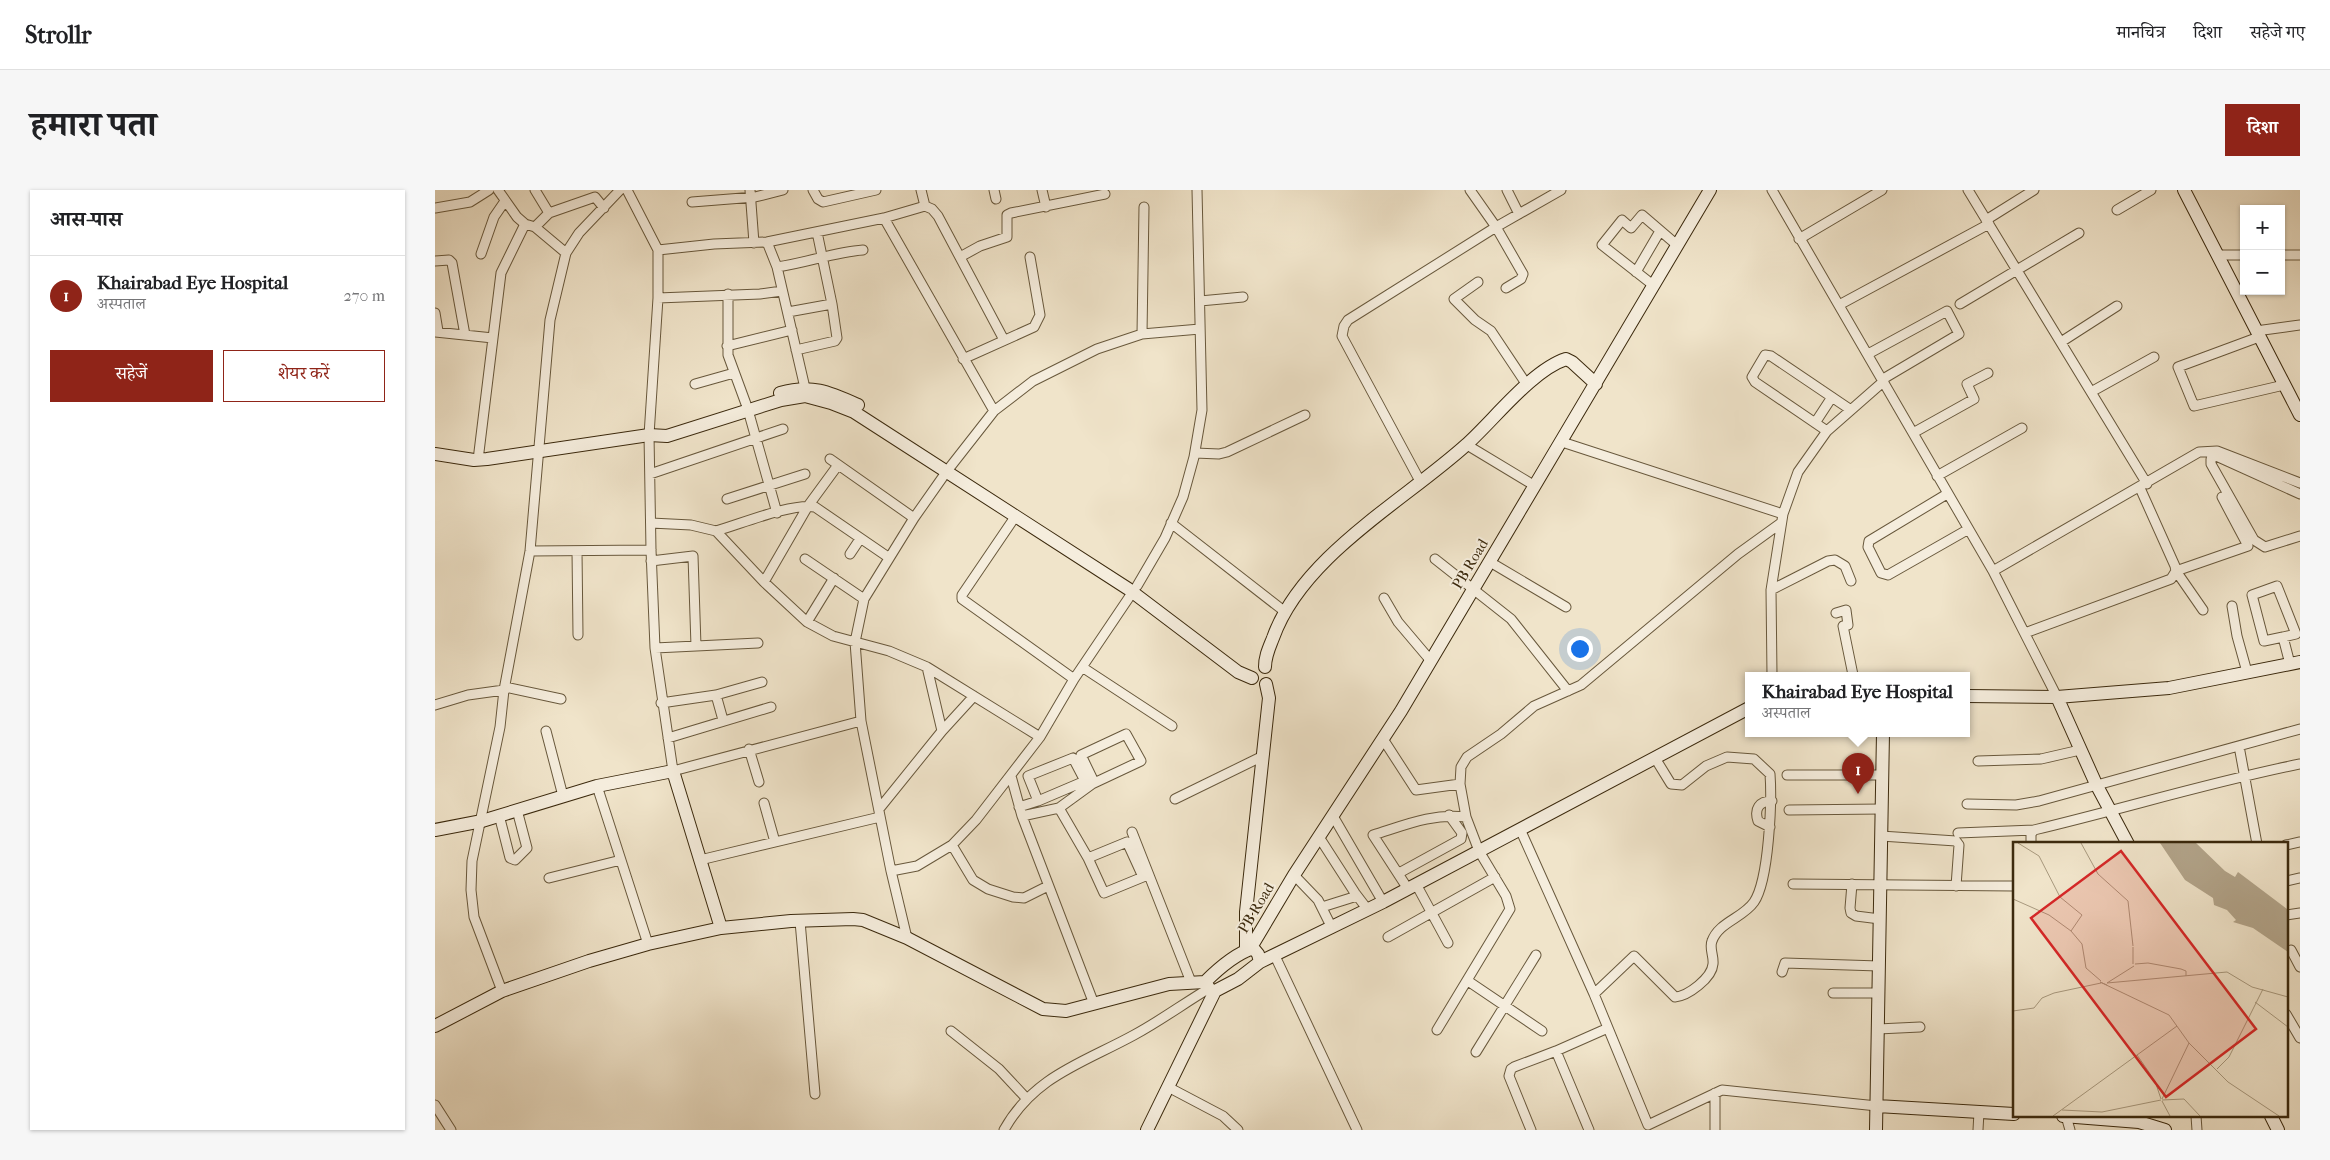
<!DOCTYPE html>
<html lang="hi">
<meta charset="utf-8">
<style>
body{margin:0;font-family:"IM FELL French Canon","Noto Serif Devanagari",serif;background:#f6f6f6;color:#202124}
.controls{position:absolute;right:15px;top:15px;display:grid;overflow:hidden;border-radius:0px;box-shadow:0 1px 4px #0004}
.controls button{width:45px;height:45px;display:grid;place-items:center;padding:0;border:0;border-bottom:1px solid #e0e0e0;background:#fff;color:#202124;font:25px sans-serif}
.you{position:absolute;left:1144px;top:458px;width:18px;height:18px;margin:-12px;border:4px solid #fff;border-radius:50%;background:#1a73e8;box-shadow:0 0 0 8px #1a73e833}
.badge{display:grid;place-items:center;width:32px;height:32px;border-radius:50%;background:#8f2418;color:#fff;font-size:16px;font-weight:700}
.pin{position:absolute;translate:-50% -41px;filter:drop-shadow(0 1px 2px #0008)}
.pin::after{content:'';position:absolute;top:26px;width:18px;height:15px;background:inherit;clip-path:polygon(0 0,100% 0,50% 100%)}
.popup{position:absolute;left:1310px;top:482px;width:225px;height:65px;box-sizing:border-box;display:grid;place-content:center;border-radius:0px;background:#fff;filter:drop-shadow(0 1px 4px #0005);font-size:16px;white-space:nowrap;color:#757577}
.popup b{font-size:19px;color:#202124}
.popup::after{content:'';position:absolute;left:50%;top:100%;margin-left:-10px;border:10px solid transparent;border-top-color:#fff}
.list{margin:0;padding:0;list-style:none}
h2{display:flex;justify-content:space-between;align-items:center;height:65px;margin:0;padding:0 20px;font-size:21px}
h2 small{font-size:16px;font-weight:400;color:#757577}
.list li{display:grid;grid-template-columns:32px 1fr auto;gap:15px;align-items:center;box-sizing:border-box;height:80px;padding:0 20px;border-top:1px solid #e0e0e0}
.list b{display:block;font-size:19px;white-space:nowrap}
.list p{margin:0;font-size:16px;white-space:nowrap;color:#757577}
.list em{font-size:16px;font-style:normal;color:#757577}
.actions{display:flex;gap:10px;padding:15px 20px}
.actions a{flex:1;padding:11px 0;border:1px solid #8f2418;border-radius:0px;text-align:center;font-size:18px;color:#8f2418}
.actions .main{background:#8f2418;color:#fff}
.map{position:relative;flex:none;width:1865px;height:940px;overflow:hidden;border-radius:0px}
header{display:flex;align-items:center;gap:30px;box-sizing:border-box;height:70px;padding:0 25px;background:#fff;border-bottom:1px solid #e0e0e0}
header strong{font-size:24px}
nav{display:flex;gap:28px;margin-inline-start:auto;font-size:18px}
.intro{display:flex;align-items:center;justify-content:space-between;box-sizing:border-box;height:120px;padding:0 30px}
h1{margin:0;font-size:35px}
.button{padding:12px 22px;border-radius:0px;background:#8f2418;color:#fff;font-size:18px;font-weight:700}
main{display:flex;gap:30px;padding:0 30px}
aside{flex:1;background:#fff;border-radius:0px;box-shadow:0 1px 4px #0004}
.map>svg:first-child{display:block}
</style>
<header>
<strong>Strollr</strong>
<nav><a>मानचित्र</a><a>दिशा</a><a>सहेजे गए</a></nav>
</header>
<div class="intro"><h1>हमारा पता</h1><a class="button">दिशा</a></div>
<main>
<aside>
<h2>आस-पास<small></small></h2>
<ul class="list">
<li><span class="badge">1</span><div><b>Khairabad Eye Hospital</b><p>अस्पताल</p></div><em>270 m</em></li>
</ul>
<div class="actions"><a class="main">सहेजें</a><a>शेयर करें</a></div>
</aside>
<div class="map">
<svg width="1865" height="940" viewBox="0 0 1865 940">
<rect width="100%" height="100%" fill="#f0e4ca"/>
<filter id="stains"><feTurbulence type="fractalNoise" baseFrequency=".004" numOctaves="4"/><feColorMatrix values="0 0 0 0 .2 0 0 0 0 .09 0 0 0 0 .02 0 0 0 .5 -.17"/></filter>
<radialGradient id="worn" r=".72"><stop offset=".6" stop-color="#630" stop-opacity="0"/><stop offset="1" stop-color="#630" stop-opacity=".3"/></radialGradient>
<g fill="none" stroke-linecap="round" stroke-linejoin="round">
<g stroke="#68583c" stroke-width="11">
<path id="street" d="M63,0l19,27 8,7 10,3 31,26
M100,0l14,23 -14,14
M192,0l31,60v48l-9,137 2,115 4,98 18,123 188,-50
M315,0l4,53
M378,0l5,9 5,3 53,-12
M486,0l4,16
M559,0l2,9
M607,0l4,17
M1072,0l12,24
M1337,0l221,381 64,126
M1533,0l179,294
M257,12l63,-5 28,-7
M0,18l35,-6 19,-12
M1682,20l34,-20
M114,23l46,-16 9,11
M449,28l110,193
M1551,30l48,-30
M1364,49l83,-49
M332,52l10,25 28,121
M223,60l56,-6 53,-2 117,-24 41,-12 7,3 6,7 66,124
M46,64l13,-37 11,-16
M1782,65h27
M1846,65h19
M525,67l20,-11 27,-9v-22l4,-2 94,-19
M0,71l14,-1 3,3 13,72
M342,77c29,-4 58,-15 86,-17
M1201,82l24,-41
M1043,92l-24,17 21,21 16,11 36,54
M1218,95l-51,-40 20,-25 9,8 11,-13 35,30
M1071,98l15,-9 2,-5 -27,-47 65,-37
M293,104v61l18,49
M223,108l102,-4 22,-3
M765,111l43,-4
M1525,114l119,-71
M1404,115l150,-81
M353,122l44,-8 -15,-72
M0,123l3,18
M1821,141l44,-6
M0,142l58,6
M707,144l2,-127
M1824,147l-81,30 16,39 90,-21
M1626,152l56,-36
M292,156l65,-16
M361,160l39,-9 2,-3 -5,-34
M1433,164l79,-43 12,23 -76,45
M528,169l71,-32 6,-12 -10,-58
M260,194l39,-11
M1656,202l63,-35
M313,220l29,103
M1380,233l17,-26
M1392,241l-72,-49 -3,-5 13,-22 6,1 80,54
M1478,243l61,-34 -7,-15 21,-11
M1127,252l221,72
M1032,255l68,41
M760,263l24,1 8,-2 78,-37
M395,269l84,59
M43,270l23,-187 24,-49
M215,284l133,-45
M1502,286l85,-48
M986,293l-79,-147 2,-10 4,-6 148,-93 -26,-37
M1512,304l-78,47 -1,6 13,26 7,2 79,-45
M1865,304l-84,-38 -5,3v5l43,76 11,7 35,-11
M292,309l78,-25
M580,327l-53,78v4l112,80
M216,333l40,2 25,6 48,51 43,40 26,14 56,15 38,16 113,70
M736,333l113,88
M281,341c25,-7 75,-28 99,-24l73,50
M95,361l121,-1
M142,361l1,84
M415,364l10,-15
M370,369l59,40
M1000,369l76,60 57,72
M216,371l42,-5 3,90
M1055,372l76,45
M1558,381l206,-119 18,-1 83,32
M329,392l44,-76 30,-41
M702,396l28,-48 18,-41 11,-40 8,-47 -5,-220
M1336,400l57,-29 7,-1 10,6 6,15
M949,408l14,24 33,39
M1797,416l5,30 10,36
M1768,420l-27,-39 72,-25 -26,-49
M1401,423l10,-3 2,15 -5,1 10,49
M372,432l27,-44
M1590,443l146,-54 5,-8 -1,-5 -35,-78
M1848,447l13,-3 -19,-48 -25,9 12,46 19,-4 7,27
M220,458l103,-5
M492,477l15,64
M647,477l90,59
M1337,485l-1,-85 12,-76 15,-42 29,-41 57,-50
M70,497l56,12
M281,505l7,25
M226,513l55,-8 46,-13
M0,515l33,-10 36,-5
M111,541l17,65
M233,548l103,-31
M948,549l33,51 44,-6
M1804,556l18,98
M314,559l10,33
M638,568l12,23 -47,20 -10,-25z
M1543,571l63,-2 39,-9
M1352,585h95
M576,586l11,40 72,188
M162,596l51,158
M740,609l88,-43
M329,613l11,39
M1532,614l49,1 23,-4 261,-72
M584,617l19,-6
M624,618l33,-24 49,-23 -15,-27 -45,21 13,27
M444,619l63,-78 32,-35
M1354,620l93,-1
M64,625l11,43 5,2 12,-12 -10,-38
M587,626l37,-8 29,50 39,-16 16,35 -39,16 -16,-35
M898,626l50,86
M1335,637l-12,-6c-4,-12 1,-20 14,-20
M1085,639l74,165 40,-38 41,41c13,-1 37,-19 38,-33 1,-8 -4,-16 -1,-23 7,-19 31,-23 42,-39 15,-22 18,-101 16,-128l-16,-15 -27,-2 -21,9 -24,19 -11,-1 -16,-26
M697,642l59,150
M1523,643l76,-3
M1446,646l75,5 3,4 -3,41
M884,647l36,56 13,17
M1596,654v-10l3,-4c89,-21 176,-48 266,-66
M517,655l21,35 15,9 25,8 11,1 24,-12
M1851,655l14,-3
M265,670l180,-43
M456,681l26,-5 35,-21 24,-25 64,-83 34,-58 58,-86
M964,683l62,-34 1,-6 -13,-18
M859,685l24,25 14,28
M114,688l72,-18
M1851,691l14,-3
M981,694l32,59
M1358,694l221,2
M1417,694l-2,24 1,5 5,3 24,3
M973,699l-35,-54c32,-10 59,-22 93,-18
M887,717l35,-11
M1851,725l14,-2
M365,731l15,173
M953,747l107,-60
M472,748l-16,-67 -30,-150 -6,-79 9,-43 50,-81 33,-47 47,-60 39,-30 64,-32 45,-15 58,-5
M1856,760l9,17
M840,766l82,174
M1347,782l3,-9 94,3
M1033,791l74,50
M67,801l-28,-74 -3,-27 1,-29 28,-134 4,-37 26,-139 20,-231 16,-67 13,-20 41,-43
M1398,803h46
M1159,804l54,131 74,-35 155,16
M1851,824l14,24
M1443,839l42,-2
M1002,840l73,-121 -4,-13 -27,-45 -13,-34 -6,-33 1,-17 6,-10 34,-23 33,-28 47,-21 157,-131 43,-31
M516,841l48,38 28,30
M1121,861l52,-23
M1041,862l60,-97
M733,897l55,29 15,14
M1280,903v37
M0,915l16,25
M1631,926l4,14
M1761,926l1,14
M569,940c30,-54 79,-67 130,-95 26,-14 49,-31 74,-46
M1096,940l-22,-54 2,-7 3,-2 42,-16 33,79
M1543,940l1,-18"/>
</g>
<g stroke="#3b290d" stroke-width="14">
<path id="secondary" d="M1749,0l116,225
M345,203c32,-9 49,-1 78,12
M0,264l39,6 13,-1 162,-24 18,1 114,-36 24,-4 26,7 23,9 276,178
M700,404l103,78 14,6
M830,477c0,-11 4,-19 8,-29 29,-82 131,-137 193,-193 28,-25 66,-75 100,-86l6,3 24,22
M1532,506l90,1 112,-9 131,-26
M1622,507l39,87 32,60
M0,640l47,-9 115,-35 76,-15 48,157
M815,759l44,-74 107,-164 309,-521
M811,761v-39l23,-214 -3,-14
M825,772l-2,-8 -5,-6c-18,6 -35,21 -48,34l6,9h4l23,-12 22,-17 123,-60 366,-194
M0,836l67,-35 87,-30 59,-17 73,-16 70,-7 62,-2 10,1 44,18 136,71 23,2 103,-27 36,-2
M1442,916l137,8
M1628,926l76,6 26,8
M1836,926l7,14
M712,940l68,-139
M1441,940l7,-397"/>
</g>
<use href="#street" stroke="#f5eddd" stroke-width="9"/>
<use href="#secondary" stroke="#f5eddd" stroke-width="12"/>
</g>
<g text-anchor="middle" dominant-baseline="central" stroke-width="4" stroke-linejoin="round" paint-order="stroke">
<g font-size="15" fill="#3b290d" stroke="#f5eddd">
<text transform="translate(1035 374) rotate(-59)">PB Road</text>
<text transform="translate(821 718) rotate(-59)">PB Road</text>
</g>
</g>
<g transform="translate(1578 652)">
<rect width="275" height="275" fill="#f0e4ca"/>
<path d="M147,1h36l29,28 10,6 3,-5 49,37 1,43 -35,-24 -20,-6 3,-2 -9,-10 -13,-5 -1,-7 -28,-18z" fill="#b2a48a"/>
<path fill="none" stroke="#a8997e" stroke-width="1" d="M5,1l21,13 21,41 22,18 -11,16M68,1l17,31 30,27 5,45M0,57l36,16 22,16 11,13 4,24 15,13M120,105v17M122,122l13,-1 33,6 5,2v5M94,141l120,-11 25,15 36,10M94,141l27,-17M94,143l-7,-3 69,33 20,28 39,39 51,34M242,160l33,25M0,169l21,-3 8,-10 12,-5 47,-10M124,213l18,26 6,18M204,227l12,-12 34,-68M149,257l27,-56M149,258l22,-1 16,17M149,259l8,15M49,268l40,2 59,-12M40,274l124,-90"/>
<path fill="#d62828" fill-opacity="0.15" stroke="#d62828" stroke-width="2.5" d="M108,9l135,178 -90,68 -135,-179z"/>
<rect width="275" height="275" fill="none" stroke="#3b290d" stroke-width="2.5"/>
</g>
<rect width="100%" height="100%" filter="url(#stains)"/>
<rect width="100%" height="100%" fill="url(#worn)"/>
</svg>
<div class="controls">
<button>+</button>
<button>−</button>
</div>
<div class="you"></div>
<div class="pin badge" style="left:1423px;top:604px">1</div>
<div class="popup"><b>Khairabad Eye Hospital</b>अस्पताल</div>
</div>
</main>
